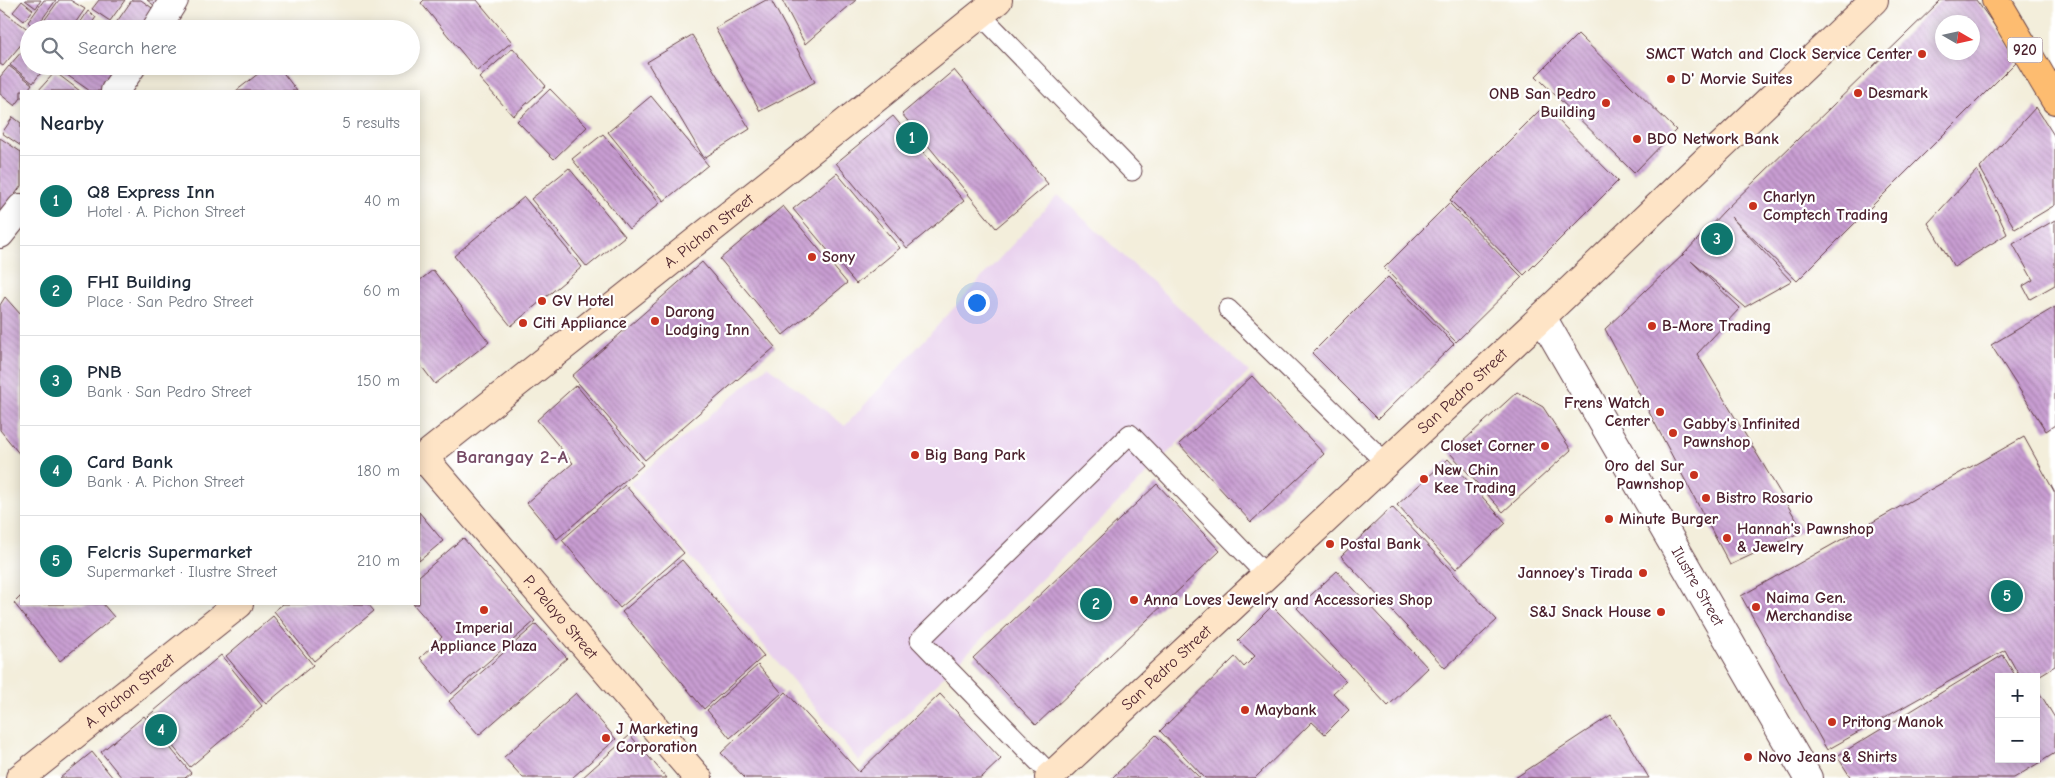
<!DOCTYPE html>
<meta charset="utf-8">
<style>
body{margin:0;font-family:"Comic Neue",sans-serif;background:#f6f6f7;color:#1f2937}
.controls{position:absolute;right:15px;bottom:15px;display:grid;overflow:hidden;border-radius:0px;box-shadow:0 2px 12px #0003}
.controls button{width:45px;height:45px;display:grid;place-items:center;padding:0;border:0;border-bottom:1px solid #e0e1e3;background:#fff;color:#1f2937;font:25px sans-serif}
.compass{position:absolute;left:1935px;top:15px;width:45px;height:45px;border-radius:50%;background:#fff;box-shadow:0 2px 12px #0003;rotate:99deg}
.you{position:absolute;left:976px;top:302px;width:18px;height:18px;margin:-12px;border:4px solid #fff;border-radius:50%;background:#1a73e8;box-shadow:0 0 0 8px #1a73e833}
.badge{display:grid;place-items:center;width:32px;height:32px;border-radius:50%;background:#0f766e;color:#fff;font-size:16px;font-weight:700}
.pin{position:absolute;translate:-50% -50%;border:2px solid #fff;box-shadow:0 1px 5px #0006}
.list{margin:0;padding:0;list-style:none}
h2{display:flex;justify-content:space-between;align-items:center;height:65px;margin:0;padding:0 20px;font-size:21px}
h2 small{font-size:16px;font-weight:400;color:#747a83}
.list li{display:grid;grid-template-columns:32px 1fr auto;gap:15px;align-items:center;box-sizing:border-box;height:90px;padding:0 20px;border-top:1px solid #e0e1e3}
.list b{display:block;font-size:19px;white-space:nowrap}
.list p{margin:0;font-size:16px;white-space:nowrap;color:#747a83}
.list em{font-size:16px;font-style:normal;color:#747a83}
.icon{flex:none;width:28px;height:28px;fill:none;stroke:currentColor;stroke-width:2;stroke-linecap:round;stroke-linejoin:round}
.map{position:relative;flex:none;width:2055px;height:778px;overflow:hidden}
.search{position:absolute;background:#fff;box-shadow:0 2px 12px #0003;left:20px;top:20px;width:400px;height:55px;display:flex;align-items:center;gap:12px;box-sizing:border-box;padding:0 18px;border-radius:28px;color:#747a83;font-size:19px}
.panel{position:absolute;background:#fff;box-shadow:0 2px 12px #0003;left:20px;top:90px;width:400px;height:515px;border-radius:0px}
.map>svg:first-child{display:block}
</style>
<div class="map">
<svg width="2055" height="778" viewBox="0 0 2055 778">
<defs>
<pattern id="building-back-hatch" width="6" height="6" patternUnits="userSpaceOnUse" patternTransform="scale(1.25)"><rect width="6" height="6" fill="#c89dd2"/><path d="M-1 5l2 2M0 0l6 6M5-1l2 2" fill="none" stroke="#a47fab"/></pattern>
</defs>
<rect width="100%" height="100%" fill="#fff"/>
<filter id="ink" filterUnits="userSpaceOnUse"><feTurbulence type="fractalNoise" baseFrequency=".02" numOctaves="2"/><feDisplacementMap in="SourceGraphic" scale="10" xChannelSelector="R" yChannelSelector="G"/><feConvolveMatrix kernelMatrix="1 2 1 2 8 2 1 2 1" color-interpolation-filters="sRGB"/></filter>
<filter id="wash" filterUnits="userSpaceOnUse"><feTurbulence type="fractalNoise" baseFrequency=".0096" numOctaves="4" result="noise"/><feDisplacementMap in="SourceGraphic" scale="20" xChannelSelector="R" yChannelSelector="G"/><feGaussianBlur stdDeviation="1.12" result="paint"/><feColorMatrix in="noise" values="0 0 0 0 0 0 0 0 0 0 0 0 0 0 0 0 0 1.4 0 .05"/><feComposite in="paint" operator="in"/></filter>
<g filter="url(#wash)">
<rect width="100%" height="100%" fill="#f3eedb"/>
<path fill="#e9d2ee" d="M1058,195l191,177 -390,389 -229,-278 138,-117 77,60z"/>
<g id="blocks">
<path fill="url(#building-back-hatch)" fill-rule="evenodd" d="M25,0h16l-5,8z
M44,0h12l-21,29 -7,-7z
M59,0h11l15,9 -14,20h-33z
M99,0h26l-15,21 -18,-12z
M132,0h9l14,10 -14,19h-17l-8,-6z
M147,0h19l-7,9z
M424,0h53l35,42 -35,29 -56,-68z
M766,0h5l44,82 -55,29 -45,-83z
M782,0h74l-51,44z
M1941,0h35l43,59 -222,222 -66,-64 60,64 -46,26 -54,-46 49,47 -43,46 106,177 -73,34 -125,-236 79,-75 40,-43zM1942,22h30v30h-30z
M22,1l11,9 -9,11 -11,-9z
M0,9l29,21v5l-26,31 -3,-2z
M88,11l8,6 -8,12h-12z
M1578,34l98,96 -42,43 -98,-97z
M692,35l58,94 -46,29 -57,-96z
M29,43v23h17l-13,17 -23,-18z
M513,48l33,38 -33,30 -34,-38z
M9,66l23,18 -5,7h-6v7l-6,8 -15,-12v-17z
M58,66h63l-16,25h-15l-33,-23z
M268,66h10l19,25h-61z
M954,70l94,114 -52,44 -94,-114z
M55,72l25,19h-42z
M550,89l37,38 -33,32 -37,-38z
M651,96l57,69 -44,36 -56,-69z
M1544,106l74,75 -94,94 -74,-75z
M2036,107l19,30v68l-40,24 -35,-61z
M893,116l71,85 -57,47 -71,-85z
M13,117l8,6v23l-19,-13z
M603,134l57,69 -31,26 -57,-70z
M0,138l21,14v34l-21,29z
M569,168l56,68 -38,31 -56,-68z
M1977,170l30,64 -53,33 -26,-44z
M837,173l63,75 -44,36 -63,-75z
M524,197l58,70 -71,59 -57,-70z
M1449,203l73,74 -66,65 -72,-74z
M783,206l64,77 -64,52 -63,-76z
M2055,220v65l-25,14 -7,-13 10,-6 -20,-36z
M702,262l73,85 -130,113 -73,-84z
M433,270l56,72 -54,42 -16,-21v-82z
M1388,277l66,67 -76,75 -66,-66z
M5,297l16,18v141l-21,-26v-125z
M2055,307v118l-9,6 -55,-86z
M1252,376l72,78 -73,68 -72,-78z
M576,385l67,80 -86,74 -30,-36 46,-40 -36,-43z
M1517,392l26,15 28,43 -68,62 -53,-59z
M2024,437l31,56v173l-18,11h-17l-15,-27 -178,100 -86,-154z
M1448,459l58,64 -50,46 -59,-64z
M1157,484l63,67 -184,174 -63,-67z
M625,485l59,68 -64,55 -58,-68z
M1392,507l105,113 -52,48 -104,-112z
M419,512l24,29 -24,20z
M463,538l72,83 -84,73 -31,-36 22,-21 -29,-33h6v-28z
M682,560l82,96 -60,53 -82,-97z
M1337,571l91,97 -40,38 -91,-98z
M21,596v8h82l11,13 -54,44 -46,-58z
M283,604h85l6,7 -60,50 -40,-50z
M1272,606l74,75 -13,12 16,17 -24,24 -13,-12 -57,56h-50l-45,-47 75,-74 9,10 11,-11 -17,-16z
M273,616l40,49 -47,39 -40,-48z
M536,624l31,34 -88,77 -30,-34z
M221,655l41,51 -72,61 -42,-51z
M2003,655l13,22h-17v82h37v-72l19,31v35l-41,25h-163l-14,-22z
M758,665l24,28 -52,45 -23,-28z
M786,692l73,80 81,-78 61,65 -20,19h-236l-24,-25z
M576,693l40,46 -44,39h-49l-19,-21z
M1611,715l38,63h-134z
M144,716l47,57 -6,5h-63l-21,-26z
M630,735l37,43h-85z
M1156,735l44,43h-88z
M92,752l21,26h-53z"/>
</g>
</g>
<g filter="url(#ink)">
<use href="#blocks" fill-opacity="0" stroke="#633e45" stroke-width="1"/>
<g fill="none" stroke-linecap="round" stroke-linejoin="round">
<g stroke="#633e45" stroke-width="21">
<path id="lane" d="M980,14l152,157
M1228,309l158,154
M1052,776l-132,-136 210,-206 136,141"/>
</g>
<g stroke="#633e45" stroke-width="30">
<g id="street">
<path d="M156,29l18,-29"/>
<path d="M115,91l17,-25"/>
<path d="M0,234l21,-26"/>
<path id="s1" d="M1542,317l266,461"/>
</g>
</g>
<g stroke="#633e45" stroke-width="30">
<g id="secondary">
<path id="s2" d="M423,457l275,321"/>
<path id="s3" d="M419,461l411,-326 168,-135"/>
<path id="s4" d="M20,778l219,-174"/>
<path id="s5" d="M1049,778l493,-461 332,-317"/>
</g>
</g>
<g stroke="#633e45" stroke-width="30">
<path id="primary" d="M1996,0l59,100"/>
</g>
<use href="#lane" stroke="#fff" stroke-width="19"/>
<use href="#street" stroke="#fff" stroke-width="28"/>
<use href="#secondary" stroke="#fee4c6" stroke-width="28"/>
<use href="#primary" stroke="#fdbc70" stroke-width="28"/>
</g>
</g>
<g fill="#c8321e" stroke="#fff" stroke-width="2">
<circle cx="1922" cy="54" r="5"/>
<circle cx="1671" cy="79" r="5"/>
<circle cx="1858" cy="93" r="5"/>
<circle cx="1606" cy="103" r="5"/>
<circle cx="1637" cy="139" r="5"/>
<circle cx="1753" cy="206" r="5"/>
<circle cx="812" cy="257" r="5"/>
<circle cx="542" cy="301" r="5"/>
<circle cx="655" cy="321" r="5"/>
<circle cx="523" cy="323" r="5"/>
<circle cx="1652" cy="326" r="5"/>
<circle cx="1660" cy="412" r="5"/>
<circle cx="1673" cy="433" r="5"/>
<circle cx="1545" cy="446" r="5"/>
<circle cx="915" cy="455" r="5"/>
<circle cx="1694" cy="475" r="5"/>
<circle cx="1424" cy="479" r="5"/>
<circle cx="1706" cy="498" r="5"/>
<circle cx="1609" cy="519" r="5"/>
<circle cx="1727" cy="538" r="5"/>
<circle cx="1330" cy="544" r="5"/>
<circle cx="1643" cy="573" r="5"/>
<circle cx="1134" cy="600" r="5"/>
<circle cx="1756" cy="607" r="5"/>
<circle cx="484" cy="610" r="5"/>
<circle cx="1661" cy="612" r="5"/>
<circle cx="1245" cy="710" r="5"/>
<circle cx="1832" cy="722" r="5"/>
<circle cx="606" cy="738" r="5"/>
<circle cx="1748" cy="757" r="5"/>
</g>
<g text-anchor="middle" dominant-baseline="central" stroke-width="4.5" stroke-linejoin="round" paint-order="stroke">
<rect fill="#fff" stroke="#80626b" stroke-width="1" x="2007.5" y="37.5" width="35" height="25" rx="4"/>
<g font-size="15" font-weight="bold" fill="#4a1f2b">
<text x="2025" y="50">920</text>
</g>
<g font-size="16" font-weight="bold" fill="#4a1f2b" stroke="#fff" text-anchor="start">
<text x="1912" y="54" text-anchor="end">SMCT Watch and Clock Service Center</text>
<text x="1681" y="79">D' Morvie Suites</text>
<text x="1868" y="93">Desmark</text>
<text x="1596" y="94" text-anchor="end">ONB San Pedro<tspan x="1596" dy="18">Building</tspan></text>
<text x="1647" y="139">BDO Network Bank</text>
<text x="1763" y="197">Charlyn<tspan x="1763" dy="18">Comptech Trading</tspan></text>
<text x="822" y="257">Sony</text>
<text x="552" y="301">GV Hotel</text>
<text x="665" y="312">Darong<tspan x="665" dy="18">Lodging Inn</tspan></text>
<text x="533" y="323">Citi Appliance</text>
<text x="1662" y="326">B-More Trading</text>
<text x="1650" y="403" text-anchor="end">Frens Watch<tspan x="1650" dy="18">Center</tspan></text>
<text x="1683" y="424">Gabby's Infinited<tspan x="1683" dy="18">Pawnshop</tspan></text>
<text x="1535" y="446" text-anchor="end">Closet Corner</text>
<text x="925" y="455">Big Bang Park</text>
<text x="1684" y="466" text-anchor="end">Oro del Sur<tspan x="1684" dy="18">Pawnshop</tspan></text>
<text x="1434" y="470">New Chin<tspan x="1434" dy="18">Kee Trading</tspan></text>
<text x="1716" y="498">Bistro Rosario</text>
<text x="1619" y="519">Minute Burger</text>
<text x="1737" y="529">Hannah's Pawnshop<tspan x="1737" dy="18">&amp; Jewelry</tspan></text>
<text x="1340" y="544">Postal Bank</text>
<text x="1633" y="573" text-anchor="end">Jannoey's Tirada</text>
<text x="1766" y="598">Naima Gen.<tspan x="1766" dy="18">Merchandise</tspan></text>
<text x="1144" y="600">Anna Loves Jewelry and Accessories Shop</text>
<text x="1651" y="612" text-anchor="end">S&amp;J Snack House</text>
<text x="484" y="628" text-anchor="middle">Imperial<tspan x="484" dy="18">Appliance Plaza</tspan></text>
<text x="1255" y="710">Maybank</text>
<text x="1842" y="722">Pritong Manok</text>
<text x="616" y="729">J Marketing<tspan x="616" dy="18">Corporation</tspan></text>
<text x="1758" y="757">Novo Jeans &amp; Shirts</text>
</g>
<g font-size="16" fill="#4a1f2b" stroke="#fff">
<text stroke="none"><textPath href="#s3" startOffset="370">A. Pichon Street</textPath></text>
<text stroke="none"><textPath href="#s5" startOffset="566">San Pedro Street</textPath></text>
<text stroke="none"><textPath href="#s1" startOffset="311">Ilustre Street</textPath></text>
<text stroke="none"><textPath href="#s2" startOffset="211">P. Pelayo Street</textPath></text>
<text stroke="none"><textPath href="#s5" startOffset="161">San Pedro Street</textPath></text>
<text stroke="none"><textPath href="#s4" startOffset="140">A. Pichon Street</textPath></text>
</g>
<g font-size="19" font-weight="bold" fill="#764b65" stroke="#fff">
<text x="512" y="457">Barangay 2-A</text>
</g>
</g>
</svg>
<div class="controls">
<button>+</button>
<button>−</button>
</div>
<svg class="compass" viewBox="-18 -18 36 36"><path d="M0-13l5 13h-10z" fill="#e53935"/><path d="M0 13l5-13h-10z" fill="#747a83"/></svg>
<div class="you"></div>
<div class="pin badge" style="left:912px;top:138px">1</div>
<div class="pin badge" style="left:1096px;top:604px">2</div>
<div class="pin badge" style="left:1717px;top:239px">3</div>
<div class="pin badge" style="left:161px;top:730px">4</div>
<div class="pin badge" style="left:2007px;top:596px">5</div>
<div class="search"><svg class="icon" aria-label="search" viewBox="0 0 24 24"><circle cx="10" cy="10" r="6"/><path d="M15 15l6 6"/></svg>Search here</div>
<section class="panel">
<h2>Nearby<small>5 results</small></h2>
<ul class="list">
<li><span class="badge">1</span><div><b>Q8 Express Inn</b><p>Hotel · A. Pichon Street</p></div><em>40 m</em></li>
<li><span class="badge">2</span><div><b>FHI Building</b><p>Place · San Pedro Street</p></div><em>60 m</em></li>
<li><span class="badge">3</span><div><b>PNB</b><p>Bank · San Pedro Street</p></div><em>150 m</em></li>
<li><span class="badge">4</span><div><b>Card Bank</b><p>Bank · A. Pichon Street</p></div><em>180 m</em></li>
<li><span class="badge">5</span><div><b>Felcris Supermarket</b><p>Supermarket · Ilustre Street</p></div><em>210 m</em></li>
</ul>
</section>
</div>
